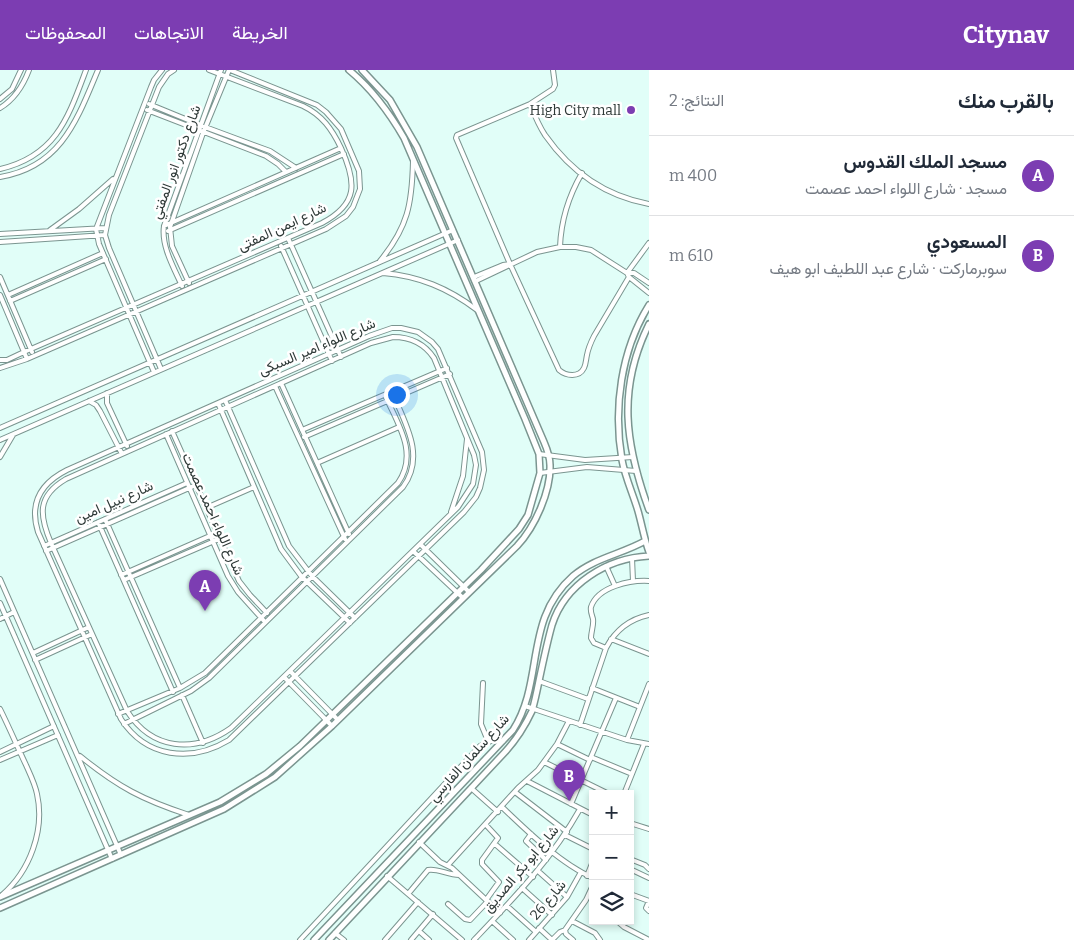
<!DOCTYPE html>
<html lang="ar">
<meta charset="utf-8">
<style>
body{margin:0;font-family:Bitter,Vazirmatn,serif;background:#f2f2f3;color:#1f2937;direction:rtl}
.controls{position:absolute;right:15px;bottom:15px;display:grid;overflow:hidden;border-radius:0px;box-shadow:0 2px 8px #0003}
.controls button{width:45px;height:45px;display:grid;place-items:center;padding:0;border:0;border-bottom:1px solid #e0e1e3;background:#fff;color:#1f2937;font:25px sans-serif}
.you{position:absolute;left:396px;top:324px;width:18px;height:18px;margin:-12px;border:4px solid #fff;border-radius:50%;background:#1a73e8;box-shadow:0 0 0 8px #1a73e833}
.badge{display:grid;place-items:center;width:32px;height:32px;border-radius:50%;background:#7c3db2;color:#fff;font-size:16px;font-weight:700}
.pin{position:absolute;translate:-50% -41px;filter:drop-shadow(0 1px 2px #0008)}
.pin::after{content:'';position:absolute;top:26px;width:18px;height:15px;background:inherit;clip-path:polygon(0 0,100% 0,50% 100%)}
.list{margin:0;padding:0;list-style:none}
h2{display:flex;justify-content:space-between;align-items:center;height:65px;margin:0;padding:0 20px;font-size:21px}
h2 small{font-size:16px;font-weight:400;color:#747a83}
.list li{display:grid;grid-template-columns:32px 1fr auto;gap:15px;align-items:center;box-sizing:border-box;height:80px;padding:0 20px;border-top:1px solid #e0e1e3}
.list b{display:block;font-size:19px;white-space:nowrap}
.list p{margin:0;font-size:16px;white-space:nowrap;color:#747a83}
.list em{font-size:16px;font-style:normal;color:#747a83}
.icon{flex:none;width:28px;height:28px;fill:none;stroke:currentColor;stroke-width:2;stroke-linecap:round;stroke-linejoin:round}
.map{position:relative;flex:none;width:649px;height:870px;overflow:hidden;direction:ltr}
header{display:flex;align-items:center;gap:30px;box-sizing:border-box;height:70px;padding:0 25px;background:#7c3db2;color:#fff}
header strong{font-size:24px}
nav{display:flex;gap:28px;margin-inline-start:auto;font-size:18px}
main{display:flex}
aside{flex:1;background:#fff}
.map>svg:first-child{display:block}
</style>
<header>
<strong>Citynav</strong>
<nav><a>الخريطة</a><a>الاتجاهات</a><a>المحفوظات</a></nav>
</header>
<main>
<aside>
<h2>بالقرب منك<small>النتائج: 2</small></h2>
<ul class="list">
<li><span class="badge">A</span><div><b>مسجد الملك القدوس</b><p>مسجد · شارع اللواء احمد عصمت</p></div><em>400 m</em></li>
<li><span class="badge">B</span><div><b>المسعودي</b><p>سوبرماركت · شارع عبد اللطيف ابو هيف</p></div><em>610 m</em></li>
</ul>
</aside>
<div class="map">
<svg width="649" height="870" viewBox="0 0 649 870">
<rect width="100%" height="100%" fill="#e1fef8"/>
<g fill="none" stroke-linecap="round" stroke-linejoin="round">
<g stroke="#7b9590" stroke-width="6">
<path id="minor" d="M553,0l2,15 -2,4 -23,15 -73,31 -1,3 54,126 49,106c7,6 20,8 25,-2 2,-4 2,-9 3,-13 1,-6 4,-13 7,-19l35,-59 -2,-4h7l15,10
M0,29l12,-10 9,-19
M149,34l56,23 65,24 26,17
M530,34c4,10 9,22 15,31 26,37 60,61 104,69
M0,38c15,-9 23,-22 29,-38
M147,40l119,46 12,8 8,8
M0,99c56,-13 68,-51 86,-99
M0,107c61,-10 77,-57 98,-107
M164,156l177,-78
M50,160l29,-21 34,-30
M168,161l176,-77
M0,164l105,-6
M288,168l53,119
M0,172l105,-7
M281,176l51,115
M560,177c1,-27 8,-50 22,-74
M380,191c28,-34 32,-57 33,-100
M383,203c36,3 65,15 94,37
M0,207l32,75
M474,207l29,-12 7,-1
M629,207l20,16
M476,211l61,-29 23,-5h16l15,3 36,23 22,-30
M189,213l-17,-37 -2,-19 33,-94 26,-63
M182,216c-8,-18 -21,-40 -18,-60l57,-156
M0,225l27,64
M8,225l95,-42
M10,231l96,-42
M392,258h9l17,4 14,10 6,7 44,103 2,18 -4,18 -4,9 -12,15 -235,228c-38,23 -83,18 -108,-21l-83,-187c-9,-29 3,-49 29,-62l302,-134z
M393,267c18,0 31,6 41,21l40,97 2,10 -3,19 -15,23 -227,221c-37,26 -79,22 -104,-17l-76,-168c-12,-28 -14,-47 15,-64l305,-136z
M0,290h7l17,-8 298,-129c36,-19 35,-40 19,-75 -9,-19 -19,-33 -38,-42l-94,-36
M0,298l27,-9 299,-130 20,-13 7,-9 7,-18 -1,-18 -18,-42 -15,-17 -9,-7 -87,-35
M161,299l-52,-121 -4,-13 4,-20 50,-128 9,-13 6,-4
M154,302l-55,-128 -3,-15 55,-142 3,-7 8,-10
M281,313l68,151
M275,316l70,153
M107,323v10l20,43
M225,330l64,146 23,30 43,42
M89,331l7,4 4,6 22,43
M218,333l63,146 20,27 49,47
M0,358l453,-198
M302,360l145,-62
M172,361l67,150 11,14 17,18
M166,364l62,142 10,16 27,30
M304,367l146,-63
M0,370l458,-200
M539,384l46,6 48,-3
M0,387l13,-22
M317,393l82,-36
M540,403l47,-6 49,4
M206,438l48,-21
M451,442l12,-36 4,-37
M105,449l75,169
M98,452l75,170
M420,474l49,48
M44,476l143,-63
M46,481l150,-66
M413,481l50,47
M632,488l1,23
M606,496l9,20
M121,505l91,-40
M0,509l121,276
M124,510l95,-41
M0,533l112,256
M0,549l14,-7
M611,569l38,15
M606,578l-12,-5 -3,-5c0,-6 3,-13 2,-19 -1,-4 -3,-8 -2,-12 7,-21 40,-27 58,-26
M33,583l56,-26
M35,590l57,-26
M290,601l48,49
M284,607l48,49
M539,611l49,18
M483,613l-2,41 7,17
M592,618l48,19
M182,625l21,48
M525,636l102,34 22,4
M0,639c9,18 17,37 26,56 4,9 9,19 11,29 8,36 -7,77 -35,101
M118,644l62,-26 25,-15 193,-190c21,-30 -1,-60 -13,-88
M124,654l67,-33 18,-13 194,-191c23,-31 2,-64 -11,-95
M580,655l26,-77c9,-17 24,-29 43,-33
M627,670l22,-56
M557,674l33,16
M0,682l54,-26
M80,686c38,31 63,44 109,59
M591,687l41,17
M0,690l58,-25
M544,692l65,32
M527,711l66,34
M471,718l27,24
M515,722l52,40
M624,724l20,-50
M571,734l45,-106
M502,737c25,24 59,57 91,71
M630,753l19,6
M486,755l12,13 -16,22v4l17,18 -13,18
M531,764l-5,7 20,19
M565,765l28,14
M419,772l21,20 12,6 48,45
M495,774l38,33
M630,789l15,6 4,4
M448,795l70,-77 20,-18 19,-26 12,-23
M630,799l19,9
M538,801l29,26
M387,806l75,64
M587,806l6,-15
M522,818l30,27
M408,824l20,-24c9,-2 20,5 31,5
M630,824l19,7 -3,7 3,3
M448,834l17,15 5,1 18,-19
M507,836l29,26
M492,851l21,19
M572,851l23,12 5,7
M617,851l7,6 25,13
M539,858l13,12
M419,861l10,9
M335,863l9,7
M300,870l180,-194 13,-6 10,1
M385,870l33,-38
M411,870l22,-26
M474,870c39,-41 78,-81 106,-131
M529,870l38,-43 14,-25
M552,870l8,-8 5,-2
M573,870l-7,-6 -1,-4 21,-30 7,-15"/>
</g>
<g stroke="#7b9590" stroke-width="8">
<path id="tertiary" d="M649,235c-28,45 -36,103 -27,155 3,17 11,34 16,51 4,14 6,27 11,41
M649,254c-32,65 -24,120 0,186
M0,827l220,-95 46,-28 34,-28 181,-176 38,-41 9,-14 12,-42 -1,-19 -14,-35 -121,-281c-15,-26 -32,-49 -55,-68
M0,838l224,-99 51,-32 57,-51 185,-180c18,-19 34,-55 33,-81 0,-8 -3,-16 -6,-23l-127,-295 -27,-47 -28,-30
M314,870l199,-210c32,-50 10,-110 60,-154 21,-18 49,-22 72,-35
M329,870l176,-188c11,-12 20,-26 27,-41 3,-10 5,-20 7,-30 4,-19 8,-38 13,-56 13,-41 55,-67 97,-69"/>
</g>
<use href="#minor" stroke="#fff" stroke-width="4"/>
<use href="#tertiary" stroke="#fff" stroke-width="5"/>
</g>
<circle fill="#7c3db2" stroke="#fff" stroke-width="2" cx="631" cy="40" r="5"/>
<g text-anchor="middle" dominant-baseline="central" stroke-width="5" stroke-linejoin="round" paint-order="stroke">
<g font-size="14" fill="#2e3937" stroke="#fff" text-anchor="end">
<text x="621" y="40">High City mall</text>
</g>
<g font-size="14" fill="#2e3937" stroke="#fff">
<text transform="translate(176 92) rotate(-70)">شارع دكتور انور المفتي</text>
<text transform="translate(282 157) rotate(-25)">شارع ايمن المفتى</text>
<text transform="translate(317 277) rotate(-23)">شارع اللواء امير السبكى</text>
<text transform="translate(114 432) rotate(-24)">شارع نبيل امين</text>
<text transform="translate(213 444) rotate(66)">شارع اللواء احمد عصمت</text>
<text transform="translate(469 688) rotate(-48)">شارع سلمان الفارسي</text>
<text transform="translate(521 799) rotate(-50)">شارع ابو بكر الصديق</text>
<text transform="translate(548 830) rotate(-50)">شارع 26</text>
</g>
</g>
</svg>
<div class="controls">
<button>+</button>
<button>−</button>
<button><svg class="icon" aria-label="layers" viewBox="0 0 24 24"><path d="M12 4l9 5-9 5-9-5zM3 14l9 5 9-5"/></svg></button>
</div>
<div class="you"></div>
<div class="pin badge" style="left:205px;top:541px">A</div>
<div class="pin badge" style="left:569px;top:731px">B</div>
</div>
</main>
